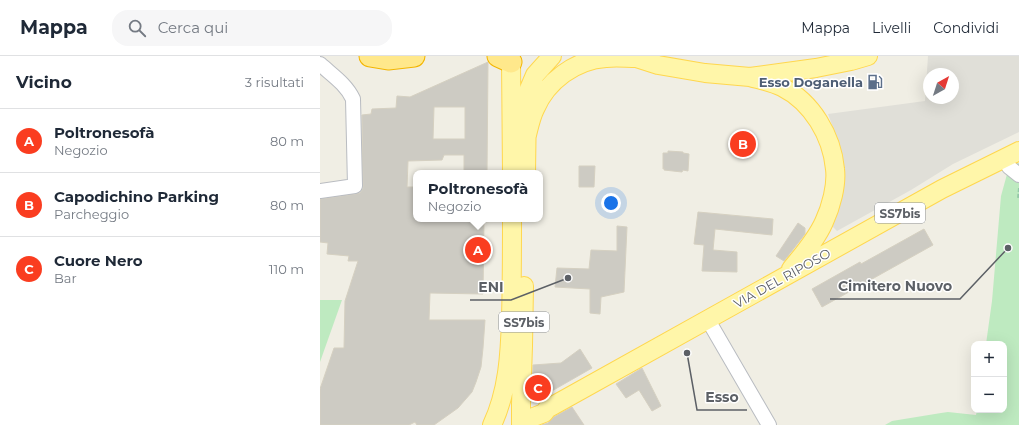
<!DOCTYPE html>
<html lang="it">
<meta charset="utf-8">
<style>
body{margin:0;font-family:Montserrat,sans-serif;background:#f6f6f7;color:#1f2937}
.controls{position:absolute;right:12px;bottom:12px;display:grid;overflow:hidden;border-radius:8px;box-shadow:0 4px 16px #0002}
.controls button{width:36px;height:36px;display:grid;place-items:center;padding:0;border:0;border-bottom:1px solid #e0e1e3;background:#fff;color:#1f2937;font:20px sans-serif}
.compass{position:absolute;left:603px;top:12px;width:36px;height:36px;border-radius:50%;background:#fff;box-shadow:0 4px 16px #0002;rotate:39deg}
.you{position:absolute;left:291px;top:147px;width:14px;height:14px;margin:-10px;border:3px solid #fff;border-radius:50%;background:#1a73e8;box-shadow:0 0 0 6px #1a73e833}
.badge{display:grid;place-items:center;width:26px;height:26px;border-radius:50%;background:#fa3d20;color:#fff;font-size:13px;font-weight:700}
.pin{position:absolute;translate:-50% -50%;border:2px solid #fff;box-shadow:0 1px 4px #0006}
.popup{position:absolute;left:93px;top:114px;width:130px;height:52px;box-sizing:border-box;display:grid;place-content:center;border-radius:8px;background:#fff;filter:drop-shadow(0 1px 3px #0005);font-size:13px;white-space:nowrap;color:#747a83}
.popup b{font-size:15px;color:#1f2937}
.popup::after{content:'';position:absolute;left:50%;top:100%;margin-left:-8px;border:8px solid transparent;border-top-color:#fff}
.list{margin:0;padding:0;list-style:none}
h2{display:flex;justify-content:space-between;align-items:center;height:52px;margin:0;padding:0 16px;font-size:17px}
h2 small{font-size:13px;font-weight:400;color:#747a83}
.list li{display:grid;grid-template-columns:26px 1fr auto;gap:12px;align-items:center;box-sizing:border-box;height:64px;padding:0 16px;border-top:1px solid #e0e1e3}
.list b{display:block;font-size:15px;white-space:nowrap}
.list p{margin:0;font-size:13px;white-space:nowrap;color:#747a83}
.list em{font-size:13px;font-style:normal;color:#747a83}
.icon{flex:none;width:22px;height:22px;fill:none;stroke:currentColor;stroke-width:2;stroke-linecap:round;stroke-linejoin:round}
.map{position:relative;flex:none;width:699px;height:369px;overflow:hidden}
header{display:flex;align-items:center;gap:24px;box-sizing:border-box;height:56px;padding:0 20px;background:#fff;border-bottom:1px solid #e0e1e3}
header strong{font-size:19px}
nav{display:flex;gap:22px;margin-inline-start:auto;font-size:14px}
.search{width:280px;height:36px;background:#f6f6f7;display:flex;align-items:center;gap:10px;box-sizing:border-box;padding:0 14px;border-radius:16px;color:#747a83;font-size:15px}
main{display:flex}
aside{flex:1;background:#fff}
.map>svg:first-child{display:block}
</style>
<header>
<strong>Mappa</strong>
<div class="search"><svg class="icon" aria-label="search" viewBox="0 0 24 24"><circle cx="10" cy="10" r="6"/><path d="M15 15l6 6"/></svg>Cerca qui</div>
<nav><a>Mappa</a><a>Livelli</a><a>Condividi</a></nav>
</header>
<main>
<aside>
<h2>Vicino<small>3 risultati</small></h2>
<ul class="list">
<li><span class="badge">A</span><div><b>Poltronesofà</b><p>Negozio</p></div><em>80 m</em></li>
<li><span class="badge">B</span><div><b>Capodichino Parking</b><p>Parcheggio</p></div><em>80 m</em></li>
<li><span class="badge">C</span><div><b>Cuore Nero</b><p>Bar</p></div><em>110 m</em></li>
</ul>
</aside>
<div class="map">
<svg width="699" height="369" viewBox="0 0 699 369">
<rect width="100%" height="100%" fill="#f0eee4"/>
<path fill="#e0dfd8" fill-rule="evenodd" d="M608,0h91v76l-66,32 -42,26 -74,41 -4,-4 1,-8 8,-24 2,-24 -3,-22 -13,-35 97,-13zM609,18h24v24h-24z"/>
<path fill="#beeac0" d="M699,107v262h-134l7,-4 49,-8 7,-1 28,3 1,-5h27v-66h-18l6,-43 9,-105 8,-29z
M0,244h22l-22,62z"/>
<path fill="#cdcbc3" stroke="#d5d0c1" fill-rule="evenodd" d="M168,6l-1,111h-23v-18h-20l-2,5 -34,1 -1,26h9v32h68l-1,75 -53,-1 -1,27h56l-2,28 -2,19 -5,15 -4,10 -14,16 -24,17h-17l-2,-3 -6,3h-89v-36l14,-41h10l1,-47 13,-40h-10l1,-5 -22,-2 1,-11 -8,-1v-43l36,-5 4,-1 3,-4 -1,-74 9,-1 1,-5 24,-1 1,-12 13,1zM114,51h31v32h-32z
M348,95l15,1v1l6,1 -1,17 -5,-1 -1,2 -18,-2v-2l-1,1v-16h5z
M259,110h16l-1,21h-15z
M378,156l75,7 -1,16 -57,-6 -2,21 24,2v20l-35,-1 2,-26 -10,-1z
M478,167l7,5v6l-21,27 -8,-5z
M297,170l10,1 -3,65 -23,5 -1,17 -10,-1v-24l-35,-2 2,-19 32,1 2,-19 26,1z
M604,173l9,16 -111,62 -10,-18 48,-27 1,2z
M260,293l12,19 -49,28h-11l1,-31 28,-2z
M322,312l19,38 -9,5 -13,-21 -13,8 -10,-14z
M252,351l12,18h-42l6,-2 6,-6z"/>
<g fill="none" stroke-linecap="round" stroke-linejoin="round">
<g stroke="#b9bcc1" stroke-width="16">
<path id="minor" d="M0,8c12,11 26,20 33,35l2,87 -35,5
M684,103l5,8 10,8
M388,264l61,105"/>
</g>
<g stroke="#ffd74e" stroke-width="20">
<path id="major" d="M310,0l28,9 47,8 45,4 66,-9 35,-7 17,-5
M191,6l1,111
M430,21c11,3 22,5 32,10 30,15 50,49 53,82 2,16 -4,38 -11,53 -8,18 -21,32 -33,47
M207,79c2,-8 4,-18 8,-26 12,-28 40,-49 71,-51 10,-1 20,0 30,0
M206,117l1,-69 2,-15 6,-14 17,-19
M201,366l23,-9 3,-4 395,-220 77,-38
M172,369c16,-34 18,-71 19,-108 1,-33 1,-65 1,-98
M201,369v-21l2,-58 1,-60"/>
</g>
<g stroke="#f3b500" stroke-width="23">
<path id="highway" d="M50,0l18,3 26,-3
M178,0l13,6"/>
</g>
<path stroke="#94c9a7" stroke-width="2" stroke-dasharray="4 2" stroke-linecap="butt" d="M699,132l-1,10 1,1"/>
<use href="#minor" stroke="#fff" stroke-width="14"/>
<use href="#major" stroke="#fff6a9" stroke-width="18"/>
<use href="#highway" stroke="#ffe88b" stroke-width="21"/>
</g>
<defs>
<g id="fuel-bare" transform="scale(1.2)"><path d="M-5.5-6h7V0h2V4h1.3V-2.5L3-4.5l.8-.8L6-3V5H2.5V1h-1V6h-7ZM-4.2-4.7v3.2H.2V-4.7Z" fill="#5c6f8a" stroke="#fff" stroke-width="2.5" paint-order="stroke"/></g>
</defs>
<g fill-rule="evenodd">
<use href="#fuel-bare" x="555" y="26"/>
</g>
<g text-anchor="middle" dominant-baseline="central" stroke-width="3" stroke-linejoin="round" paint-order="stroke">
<g fill="#fff" stroke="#8d9094" stroke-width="1">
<rect x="555" y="147" width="50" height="20" rx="3"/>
<rect x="179" y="256" width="50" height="20" rx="3"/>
</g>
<g font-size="12" font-weight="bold" fill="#5c6066">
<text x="580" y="157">SS7bis</text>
<text x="204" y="266">SS7bis</text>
</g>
<g font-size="13" font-weight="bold" fill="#4e5e75" stroke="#fff" text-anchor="end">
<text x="543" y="26">Esso Doganella</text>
</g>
<g font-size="13" fill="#5c6066" stroke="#fff">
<text transform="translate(462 222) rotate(-29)">VIA DEL RIPOSO</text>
</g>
</g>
<path fill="none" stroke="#5c6066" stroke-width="1.5" d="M688 192L640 243H510M248 222L191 244H150M367 297L377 354H427"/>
<g fill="#5c6066" stroke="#fff" stroke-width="1.5">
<circle cx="688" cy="192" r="4"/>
<circle cx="248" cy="222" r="4"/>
<circle cx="367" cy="297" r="4"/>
</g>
<g font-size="14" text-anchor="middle" font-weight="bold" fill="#5c6066" stroke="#fff" stroke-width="3" stroke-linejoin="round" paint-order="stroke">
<text x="575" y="235">Cimitero Nuovo</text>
<text x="171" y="236">ENI</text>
<text x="402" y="346">Esso</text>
</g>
</svg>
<div class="controls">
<button>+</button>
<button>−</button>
</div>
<svg class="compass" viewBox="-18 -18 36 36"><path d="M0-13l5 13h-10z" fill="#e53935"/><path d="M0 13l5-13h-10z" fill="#747a83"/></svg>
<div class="you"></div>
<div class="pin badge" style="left:158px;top:194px">A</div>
<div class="popup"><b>Poltronesofà</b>Negozio</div>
<div class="pin badge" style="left:423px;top:88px">B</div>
<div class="pin badge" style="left:218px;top:332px">C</div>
</div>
</main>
